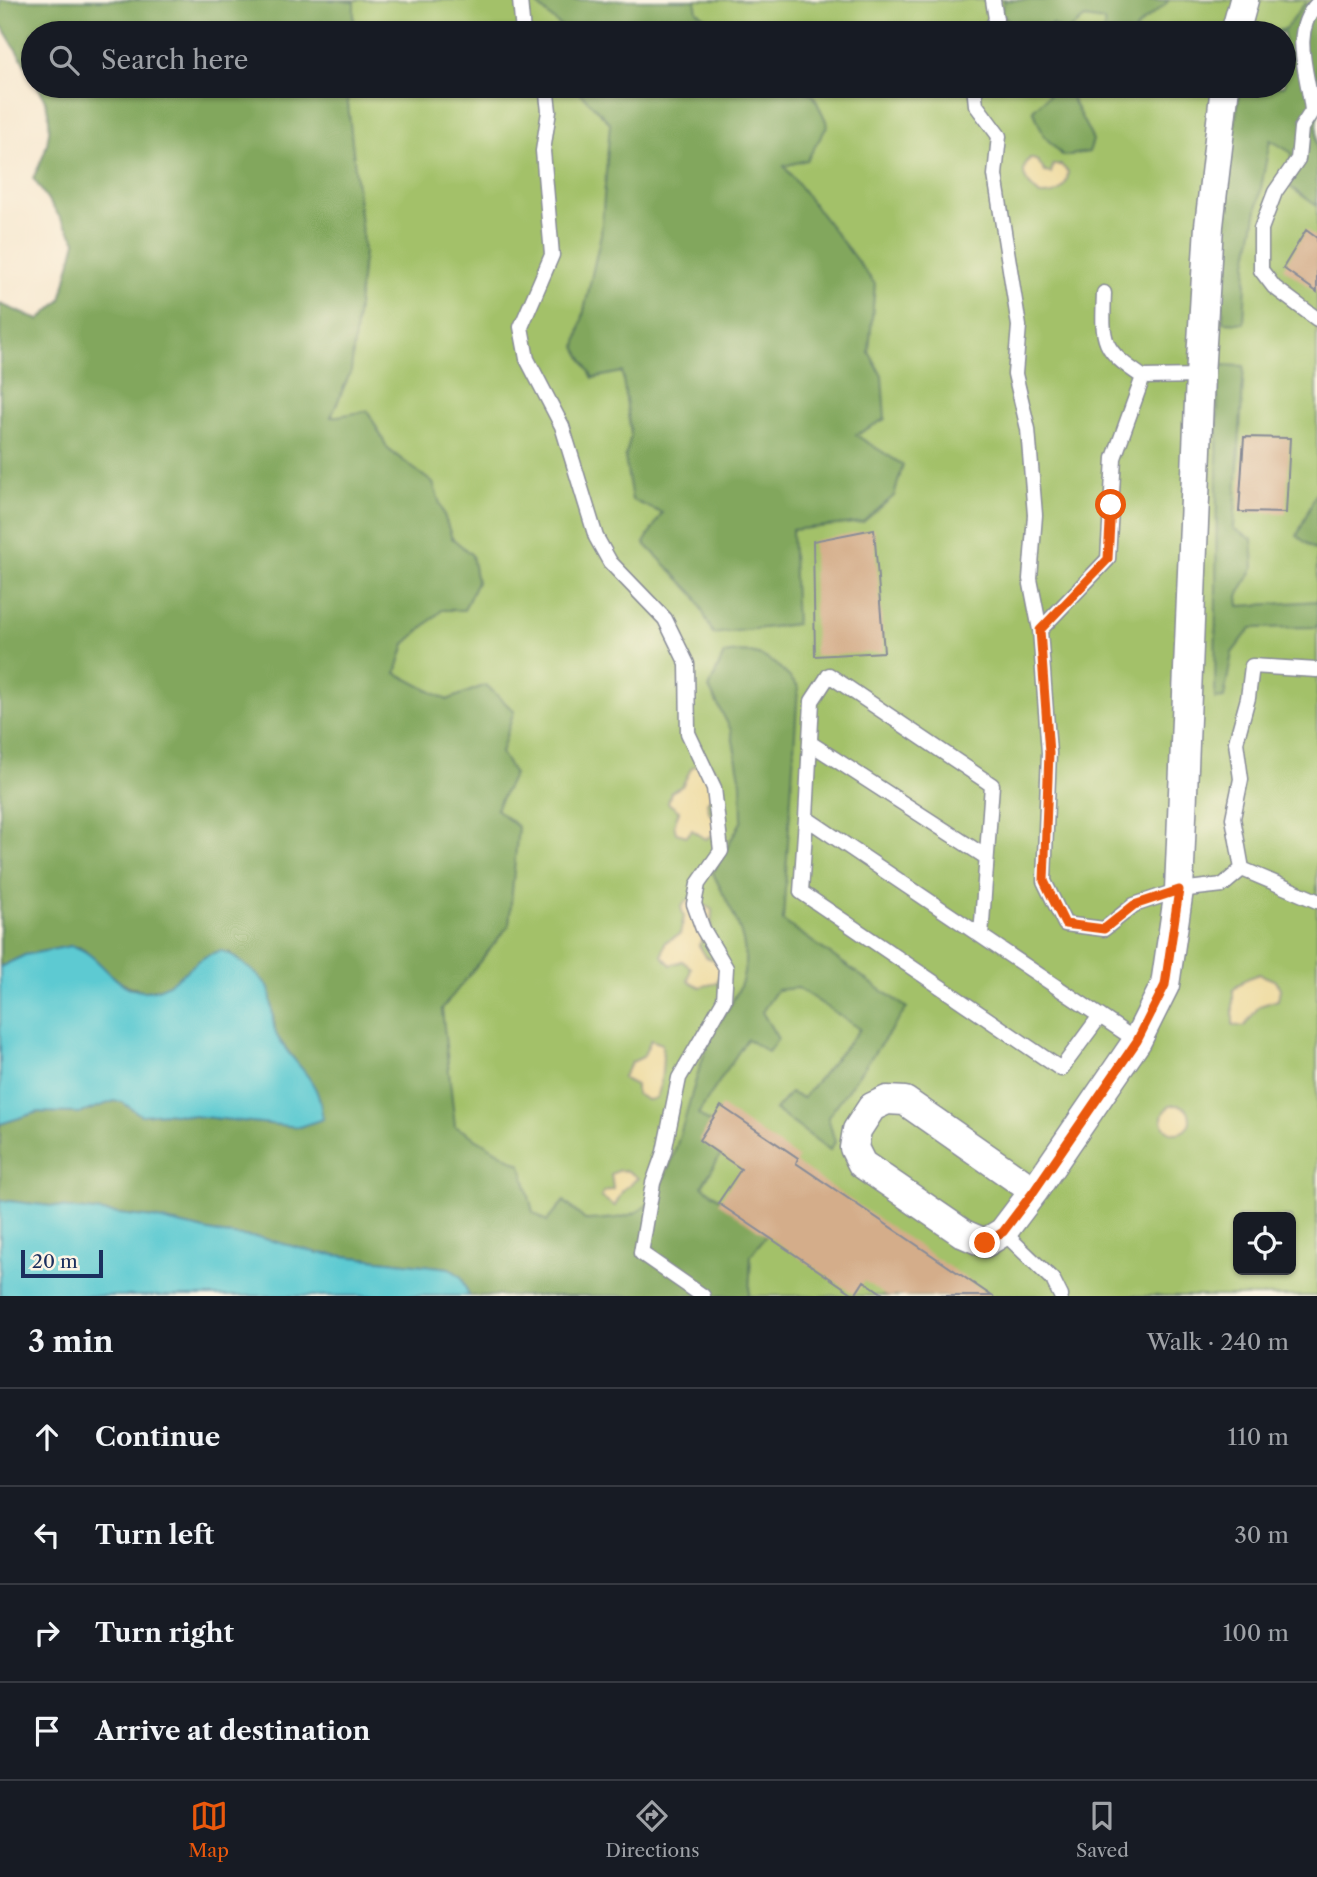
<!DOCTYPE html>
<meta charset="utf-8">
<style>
body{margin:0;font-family:"Libre Caslon Text",serif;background:#242831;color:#f1f3f6}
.controls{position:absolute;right:21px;bottom:21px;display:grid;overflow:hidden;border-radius:10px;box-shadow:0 2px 5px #0004}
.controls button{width:63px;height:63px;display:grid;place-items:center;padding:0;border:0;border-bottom:2px solid #363941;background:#171b24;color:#f1f3f6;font:35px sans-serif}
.scale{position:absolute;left:21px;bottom:18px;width:82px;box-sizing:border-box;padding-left:7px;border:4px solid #1b2f5e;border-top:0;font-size:19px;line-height:24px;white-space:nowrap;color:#1b2f5e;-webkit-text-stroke:5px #fcf5e5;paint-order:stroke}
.stop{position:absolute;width:21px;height:21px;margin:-16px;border:5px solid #ea580c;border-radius:50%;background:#fff}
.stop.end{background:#ea580c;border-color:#fff;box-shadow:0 2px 7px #0008}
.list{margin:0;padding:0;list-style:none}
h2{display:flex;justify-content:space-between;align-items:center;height:91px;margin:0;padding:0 28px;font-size:30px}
h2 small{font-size:23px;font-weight:400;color:#9ea1a6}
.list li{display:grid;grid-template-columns:46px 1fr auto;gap:21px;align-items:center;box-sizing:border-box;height:98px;padding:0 28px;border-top:2px solid #363941}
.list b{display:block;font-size:26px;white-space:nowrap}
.list em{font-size:23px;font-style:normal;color:#9ea1a6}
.icon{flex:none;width:38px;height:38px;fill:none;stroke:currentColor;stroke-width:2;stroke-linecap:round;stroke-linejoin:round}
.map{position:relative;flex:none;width:1317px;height:1296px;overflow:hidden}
.search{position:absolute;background:#171b24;box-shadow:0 2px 5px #0004;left:21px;right:21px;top:21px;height:77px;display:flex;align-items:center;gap:18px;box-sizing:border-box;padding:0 24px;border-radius:38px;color:#9ea1a6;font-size:26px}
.sheet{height:483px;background:#171b24}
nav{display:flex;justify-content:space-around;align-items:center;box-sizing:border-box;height:98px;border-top:2px solid #363941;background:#171b24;font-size:19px;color:#9ea1a6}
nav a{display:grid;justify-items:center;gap:4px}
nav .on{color:#ea580c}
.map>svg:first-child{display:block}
</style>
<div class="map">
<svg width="1317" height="1296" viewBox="0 0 1317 1296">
<rect width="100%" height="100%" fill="#fcf5e5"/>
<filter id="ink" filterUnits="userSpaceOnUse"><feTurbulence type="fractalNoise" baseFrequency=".0143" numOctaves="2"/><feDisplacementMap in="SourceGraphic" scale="14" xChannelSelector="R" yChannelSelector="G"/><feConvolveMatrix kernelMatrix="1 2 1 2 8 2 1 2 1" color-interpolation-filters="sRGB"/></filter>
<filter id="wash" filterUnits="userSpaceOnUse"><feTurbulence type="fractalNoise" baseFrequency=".00686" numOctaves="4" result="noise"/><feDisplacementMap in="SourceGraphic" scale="28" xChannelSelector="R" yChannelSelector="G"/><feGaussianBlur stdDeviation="1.57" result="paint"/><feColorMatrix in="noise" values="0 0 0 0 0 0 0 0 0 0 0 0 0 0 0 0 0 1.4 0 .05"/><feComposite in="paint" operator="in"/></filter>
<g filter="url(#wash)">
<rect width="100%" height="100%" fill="#f7e8d0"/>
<path fill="#a3c169" stroke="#5f7864" stroke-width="2" fill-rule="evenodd" d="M273,0h1044v1296h-687l-241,-113 -116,-1097h1011v-53h-1011zM1238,1217h53v53h-53z"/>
<path fill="#82a75d" stroke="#4e6b5e" stroke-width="2" d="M0,0h337l17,2v31h-321v45l-33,-55z
M532,0h163l2,11 30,22h-159z
M1005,0h164c-9,12 -30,20 -34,33h-30l-1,-12 -19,-3 -20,15 -13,-9 -9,9h-21l-22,-20z
M1305,3l10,12 2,-2v193l-31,-22 6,-31 -22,-13 -23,123 -3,60 -21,-1 -1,-102 18,-134h44v-53h-14l15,-4z
M38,86h308l18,166 -13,119 -20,46 37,-6 20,38 45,34 19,55 20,17 5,27 -13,28h-22l-37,34 -9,29 51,27 39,-15 28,26 -13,42 13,21 -18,35 22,18 -9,98 -67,84 13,117 66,39 12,47 14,9 17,-20 21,19c21,-1 46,0 62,-15 30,-29 43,-123 63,-165 9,-21 30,-44 34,-67 7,-36 -17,-69 -31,-100l29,-53 -1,-37 -10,-53 -22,-42 15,-34c34,-7 53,7 74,33l-15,234 124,87 -79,109 7,25 -5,8 -55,-40 15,-17 13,5 57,-69 -62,-41 -21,2 -15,22 16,27 -10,13 -21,-13 -49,75 33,24 -29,48 66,47 -17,22 -2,41h-280l-8,-19 -12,-9 -131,-15 -57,-15 -39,-4 -69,-16 -153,-18v-76l38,-12 43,1 33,-12 8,1 19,13 24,-2 134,14 -5,-68 -18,-24 -7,-46 -4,-6 -36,-31 -23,7 -38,27 -24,6 -22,-9 -18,-13 -22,-22 -11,-2 -46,9 -25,12v-663l39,16 22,-20 15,-59 -43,-63c17,-31 24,-61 5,-92z
M573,86h226l15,10 14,29 -21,35 -23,6 91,118 -6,68 13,24 3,43 -29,16 47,30 -9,31 -31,26 -71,8 4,94 -83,10 -18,-39 -51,-52 18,-30 -30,-13 -7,-42 6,-23 -9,-63 -29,6 -17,-31 25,-113 9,-111z
M1043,86h31l-3,11 22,43 -4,12 -26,4 -19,-20 -11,-26 16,-15z
M1218,365l26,1 -10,163 18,10 2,28 -16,29 1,10 78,-5v26l-66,1 -19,25 -8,45 -9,1z
M1317,491v60l-20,-15z"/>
<path fill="#eeda9e" stroke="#84847e" stroke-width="2" d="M1030,158l8,3 7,11 6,1 2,-8h8l7,7c-1,17 -10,24 -28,23 -13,-11 -23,-22 -10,-37z
M703,763l11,4 9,18 -4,11h-7l-5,7 3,11 10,7 -3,11 -11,7 -14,-9 -5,6 -11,-3 -2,-9 5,-13 -11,-8 3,-11 11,-6 10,-19z
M687,900h9l16,10 -1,16 -12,19 7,12 18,7 -7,19 -17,4 -12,-6 3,-13 -9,-7 -11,4 -9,-9 3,-14 15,-8 4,-17 -3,-10z
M1259,974l15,6 6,8 -2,12 -19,6 -15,21 -11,-2v-35l11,-10z
M651,1040l11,4c2,12 0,44 -6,55l-9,1 -11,-6v-9l-14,-7 10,-16 11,-5z
M1162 1119a14 14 0 1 1 28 0a14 14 0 1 1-28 0Z
M619,1170l9,1 10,7 -15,12 -8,16 -14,-9 3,-5 9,-3 -2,-15z"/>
<path fill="#5dcad2" stroke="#3c7c98" stroke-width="2" d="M71,946c29,5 42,46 75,45 31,-1 45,-34 74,-40 9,-1 46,29 49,38 5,15 1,33 8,47 10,19 29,33 38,52 5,9 6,21 8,31l-24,8 -134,-14 -24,2 -19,-13 -8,-1 -33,12 -43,-1 -38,12v-157l25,-12z
M0,1200l153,18 69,16 39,4 57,15 131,15 12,9 8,19h-469z"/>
<g id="blocks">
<path fill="#d4ad8a" d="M1306,230l11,8v54l-34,-24z
M1244,437l46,1 -4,75 -47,-1z
M874,529l10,123 -69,4 -2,-115z
M721,1106l77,52 -2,5 196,133h-106l-22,-15 -9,14 -137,-92 23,-34 -42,-29z"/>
</g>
</g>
<g filter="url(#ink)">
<use href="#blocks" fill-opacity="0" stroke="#898c97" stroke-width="2"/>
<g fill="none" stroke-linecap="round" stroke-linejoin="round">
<g stroke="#898c97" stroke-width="17">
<path id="service" d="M520,0l3,33
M1317,4c-28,29 -8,72 -5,107l-11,17 -3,31 -23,33 -14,37v41l13,17 43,32
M989,33l7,-14 -3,-19
M546,86l3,25 -6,40 9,104 -31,72 6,32 35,67 34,111 14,25 55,57 22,45 1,69 26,55 7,63 -23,33 -4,20 9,25 23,39 -2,32 -45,78 -15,74 -11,31 -12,70 62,43
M974,86l2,19 23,31 -4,39 24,151 -4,48 13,55 7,86 -5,64 10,51 9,123 -5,128 21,43 39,5 30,-24 45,-15 44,-5 19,-16 75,32
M1143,377l57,-1
M1040,630l68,-71 6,-101 29,-81c-42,-28 -41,-35 -39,-84
M810,743l176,114
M806,818l-5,74 260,177 39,-53
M1242,869l-9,-51 8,-39 -5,-37 12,-44 4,-32 65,4
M981,936l11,-151 -163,-110 -17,26 -6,117 331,223
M1003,1232l50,48 8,16"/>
</g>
<g stroke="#898c97" stroke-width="31">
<path id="minor" d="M1235,33l9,-33
M1034,1191l-129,-90 -18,-1 -15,7 -15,23 -3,18 8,16 102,70 21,9 18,-11 31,-41 103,-150 28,-56 14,-95 21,-514 9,-150 16,-140"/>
</g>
<use href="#service" stroke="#fff" stroke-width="14"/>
<use href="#minor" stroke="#fff" stroke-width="28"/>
</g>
</g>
<g fill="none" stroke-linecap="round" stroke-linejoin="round" filter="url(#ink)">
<path stroke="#ea580c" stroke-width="9" d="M985,1243l18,-11 31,-41 103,-150 28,-56 14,-95 -45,15 -30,24 -39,-5 -21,-43 5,-128 -9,-123 68,-71 3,-54"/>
</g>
</svg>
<div class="controls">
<button><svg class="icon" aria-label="locate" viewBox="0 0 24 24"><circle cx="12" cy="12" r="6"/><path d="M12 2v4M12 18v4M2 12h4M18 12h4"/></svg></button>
</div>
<div class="scale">20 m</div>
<div class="stop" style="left:1111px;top:505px"></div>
<div class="stop end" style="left:985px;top:1243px"></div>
<div class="search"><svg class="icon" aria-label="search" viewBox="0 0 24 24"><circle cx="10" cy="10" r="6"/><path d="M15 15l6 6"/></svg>Search here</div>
</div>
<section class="sheet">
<h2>3 min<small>Walk · 240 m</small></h2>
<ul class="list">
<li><svg class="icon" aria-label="ahead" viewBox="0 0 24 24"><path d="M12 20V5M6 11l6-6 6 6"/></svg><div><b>Continue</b></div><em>110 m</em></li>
<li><svg class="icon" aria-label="left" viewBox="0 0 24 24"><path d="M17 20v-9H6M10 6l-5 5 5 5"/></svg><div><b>Turn left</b></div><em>30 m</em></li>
<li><svg class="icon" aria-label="right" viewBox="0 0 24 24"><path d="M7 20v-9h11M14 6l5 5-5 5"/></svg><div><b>Turn right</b></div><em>100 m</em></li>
<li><svg class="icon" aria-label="arrive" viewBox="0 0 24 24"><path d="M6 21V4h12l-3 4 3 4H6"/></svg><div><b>Arrive at destination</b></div></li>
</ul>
</section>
<nav>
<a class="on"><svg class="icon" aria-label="map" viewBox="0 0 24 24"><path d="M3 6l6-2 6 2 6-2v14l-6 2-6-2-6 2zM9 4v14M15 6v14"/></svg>Map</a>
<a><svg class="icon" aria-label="directions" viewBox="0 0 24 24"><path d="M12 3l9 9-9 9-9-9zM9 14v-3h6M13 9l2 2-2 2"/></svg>Directions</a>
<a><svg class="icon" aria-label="saved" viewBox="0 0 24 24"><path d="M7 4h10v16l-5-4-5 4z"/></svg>Saved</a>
</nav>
